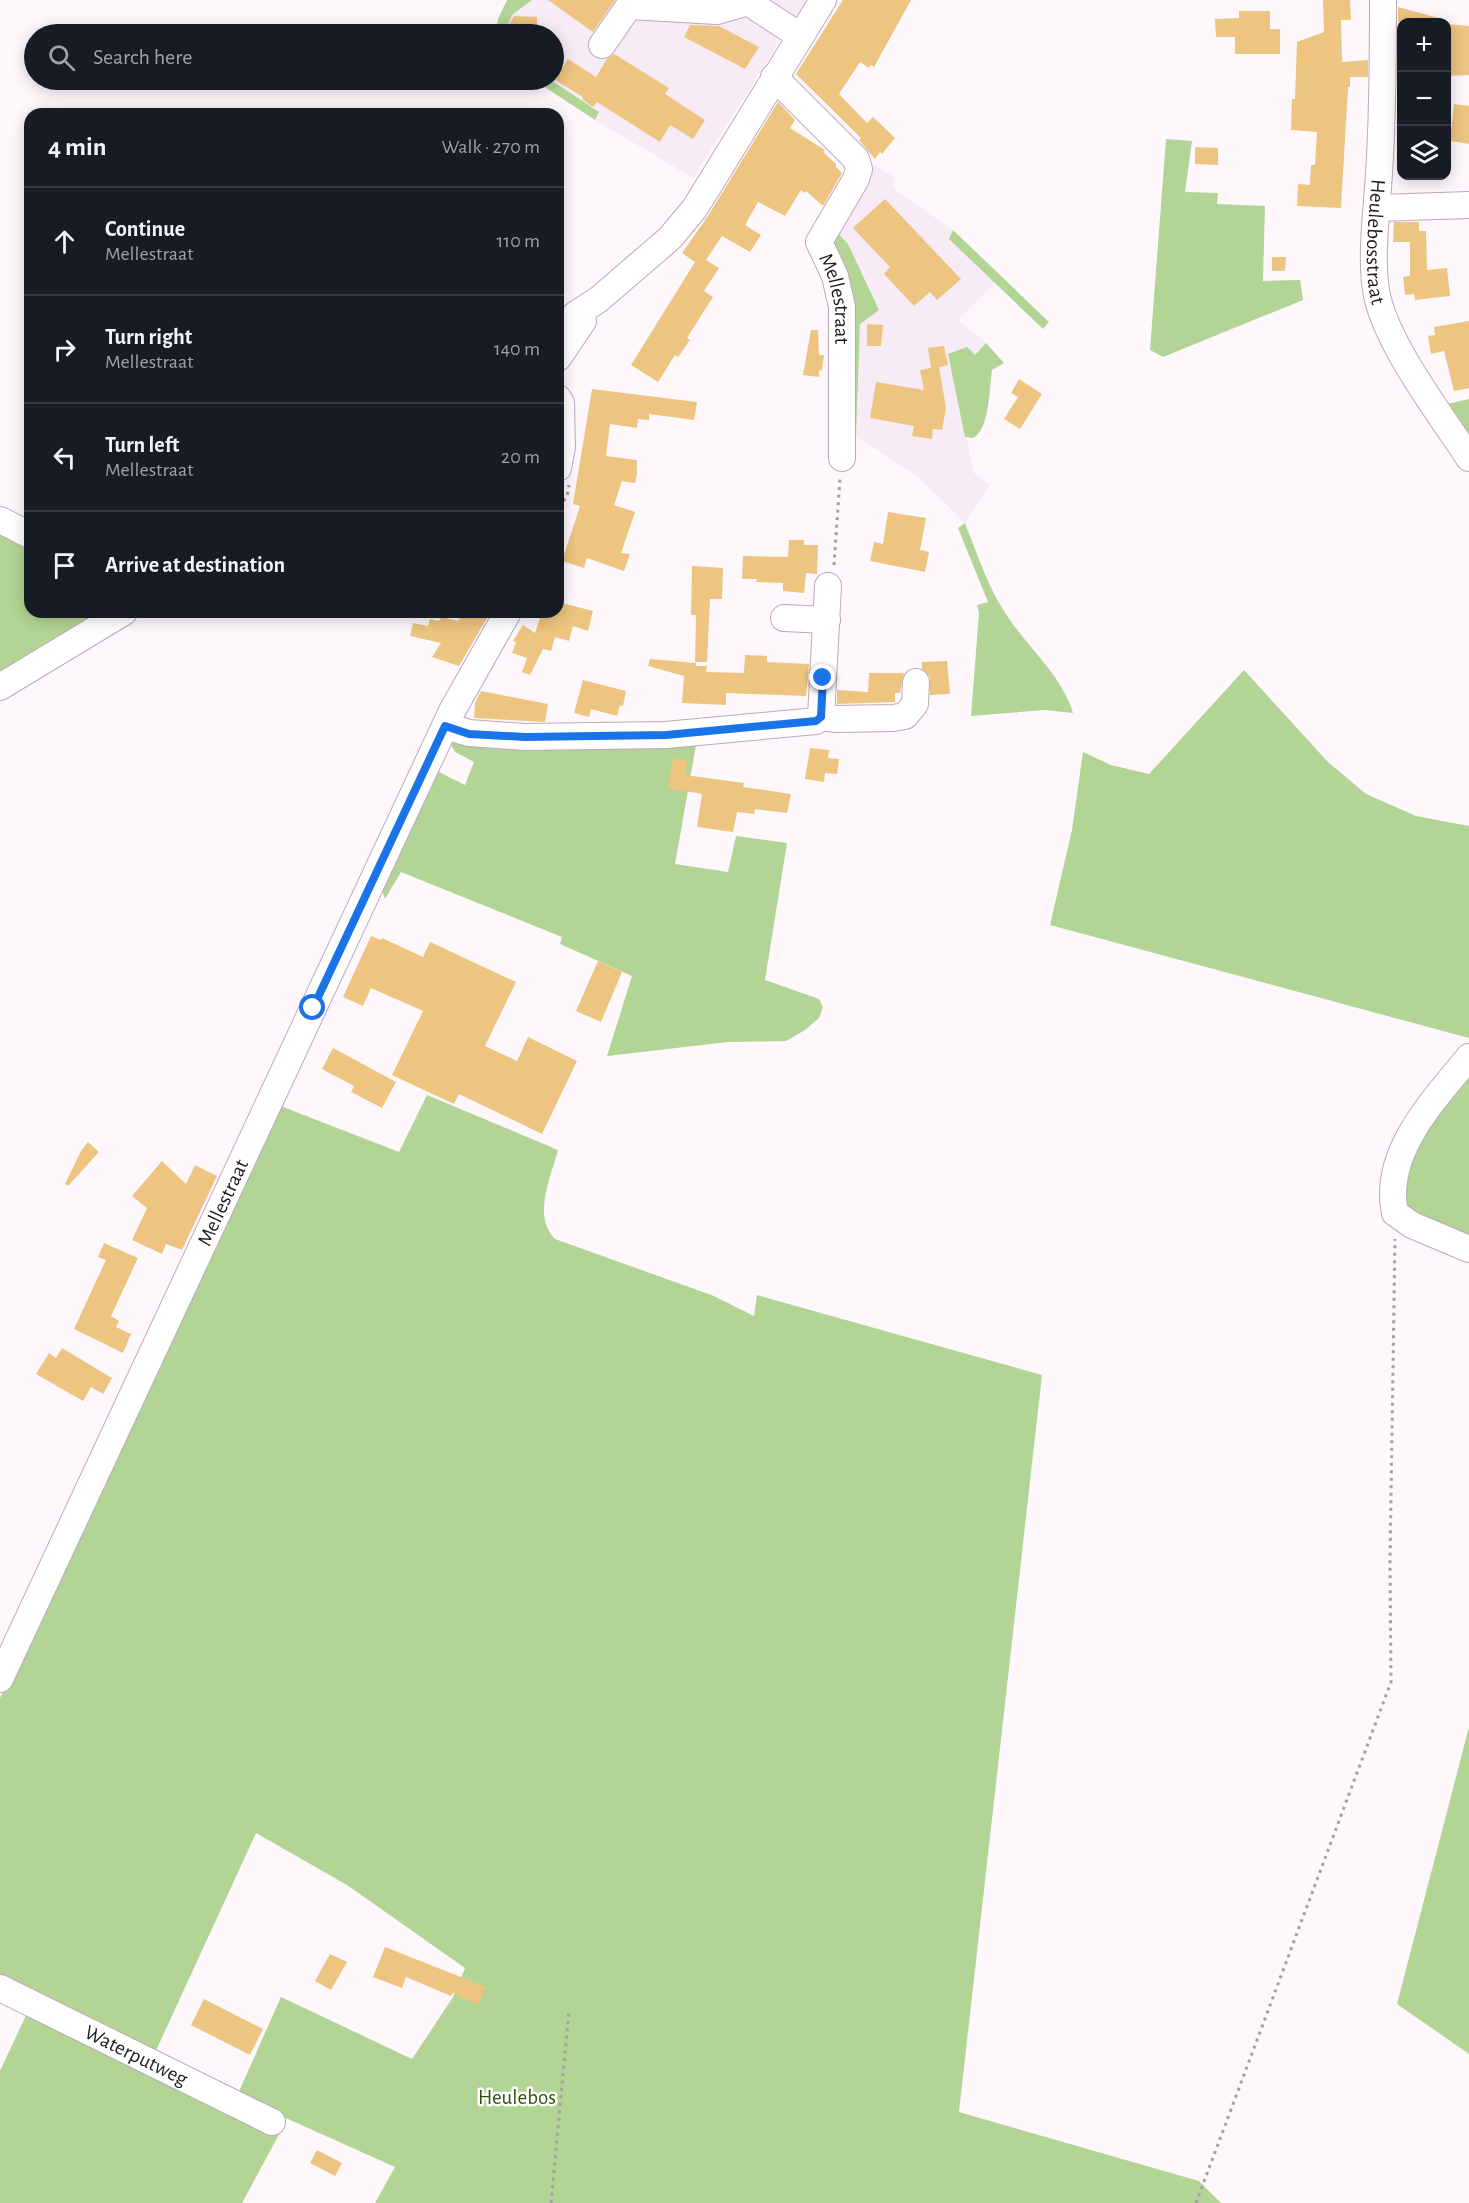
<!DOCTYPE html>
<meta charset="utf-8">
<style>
body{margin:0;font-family:"Alegreya Sans",sans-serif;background:#242831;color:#f1f3f6}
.controls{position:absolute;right:18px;top:18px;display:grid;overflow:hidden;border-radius:12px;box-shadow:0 3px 15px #0003}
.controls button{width:54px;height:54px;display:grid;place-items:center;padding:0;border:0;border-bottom:2px solid #363941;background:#171b24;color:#f1f3f6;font:30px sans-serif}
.stop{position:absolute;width:18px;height:18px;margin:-14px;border:4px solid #1a73e8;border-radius:50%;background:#fff}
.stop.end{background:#1a73e8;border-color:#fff;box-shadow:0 2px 6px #0008}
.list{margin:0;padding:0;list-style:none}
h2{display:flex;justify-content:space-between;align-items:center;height:78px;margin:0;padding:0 24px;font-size:26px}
h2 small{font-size:20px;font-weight:400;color:#9ea1a6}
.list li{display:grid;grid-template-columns:39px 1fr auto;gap:18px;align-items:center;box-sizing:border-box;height:108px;padding:0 24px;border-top:2px solid #363941}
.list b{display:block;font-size:22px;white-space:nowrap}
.list p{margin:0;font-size:20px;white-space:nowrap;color:#9ea1a6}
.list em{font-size:20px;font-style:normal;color:#9ea1a6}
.icon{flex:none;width:33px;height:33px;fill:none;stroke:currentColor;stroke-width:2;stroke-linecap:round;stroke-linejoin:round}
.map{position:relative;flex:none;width:1469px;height:2203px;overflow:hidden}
.search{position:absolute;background:#171b24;box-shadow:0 3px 15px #0003;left:24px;top:24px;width:540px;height:66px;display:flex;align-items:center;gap:15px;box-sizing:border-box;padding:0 21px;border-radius:33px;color:#9ea1a6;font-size:22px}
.panel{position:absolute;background:#171b24;box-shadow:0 3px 15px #0003;left:24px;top:108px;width:540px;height:510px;border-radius:18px}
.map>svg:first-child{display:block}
</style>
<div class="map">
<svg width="1469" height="2203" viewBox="0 0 1469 2203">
<rect width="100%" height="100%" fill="#fef8fd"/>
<path fill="#f7ebf6" d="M532,0h274l-113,178 -98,-58 4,-8 -48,-32h3v-46h-47l-2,-5 8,-15z
M873,164l21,13v12l59,41 -3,9 45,44 -37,37 28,23 -11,13 -27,-2 26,119 16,12 -25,38 -49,-48 -60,-38 4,-113 19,-14 -31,-66 -13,-14z"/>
<path fill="#b2d494" d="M507,0h25l-19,14 -8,15 2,5h-11l2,-15z
M534,80h17l48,32 -4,8z
M1166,139l26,2 -7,51 33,1 -1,11 48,2 -2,75 37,-1 3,20 -140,57 -13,-7z
M835,230l13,14 31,66 -19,14 -4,113 -4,7 -22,-193z
M953,230l96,92 -6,7 -94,-90z
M986,343l18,20 -12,7c-3,19 -2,59 -19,68l-8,-1 -17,-83 19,-7 8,8z
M1469,399v46l-26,-40z
M965,523c13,33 24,68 45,97 20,29 53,58 63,93l-28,-3 -74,6 8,-103 -2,-8 11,-3 -30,-74z
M0,529l30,15v68h71l-101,61z
M1244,670l84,92 38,32 50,22 53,10v212l-419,-113 22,-95 11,-78 28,13 38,9z
M697,740l-22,124 53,8 8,-36 51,7 -22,137 54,19 4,8 -4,11 -14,12 -19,11 -58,1 -121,14 25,-80 -72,-32 2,-7 -161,-65 -16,27 -5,-14 55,-115 30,15 9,-23 -19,-10 -5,-9 36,-2z
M1469,1071v169c-11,-6 -51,-22 -58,-29 -32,-33 38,-112 58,-140z
M427,1095l131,55c-7,27 -26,66 -3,89l159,57 40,20 3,-21 285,80 -83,737 240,69 22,22h-846l20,-36 -158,-71 44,-99 131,62 41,-62 12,-29 -118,-83 -91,-52 -102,222 -154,-76v-281l278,-593 121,47z
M1469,1727v327l-72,-50z
M29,2009l252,122 -39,72h-242v-132z"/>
<path fill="#edc480" d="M548,0h67l-22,32z
M843,0h68l-37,67 -3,-2 -2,3 -9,-6 -21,32 28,29 6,-6 22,21 -13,16 -2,-2 -5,7 -16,-19 2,-2 -65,-64z
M1323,0h27l1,20h-10l1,42 26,-2v17h-18v10h-2l-7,121 -44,-2 1,-22 12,1 1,-20h4l2,-33 -26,-2 1,-31h3l2,-57 27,-10z
M1398,7l41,11v4h-41z
M1239,11h31v18h10v25h-45v-17h-19l-1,-18 24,-1z
M514,16l23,1v17h-17l-12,-8z
M1446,24l23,2v49l-23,1z
M690,25l29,1 40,21 -14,22 -61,-32z
M614,54l55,34 -4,6 40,26 -12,19 -23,-14 -10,17 -63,-40 -4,5 -11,-8 1,-2 -28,-17 13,-21 28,18 11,-18z
M778,102l17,18 -5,8 35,22 -2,2 13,12v3l6,6 -19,33 -17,-15 -2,2 -3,-3 -16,26 -27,-14 -13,23 16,10 -11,17 -28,-16 -16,24 13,8 -15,23 9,6 -26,41 3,2 -12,17 -3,-2 -17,27 -27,-17 64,-103 -13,-9 26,-37z
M1454,104l15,2v38l-19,-3z
M1195,147l23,1v17l-23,-1z
M885,199l76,80 -24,21 -7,-8 -16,14 -30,-32 6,-7 -37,-39z
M1394,222h25v9h7l1,39 20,-2 3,28 -35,4 -1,-6 -9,1 -2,-18 7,-1v-34h-17z
M1272,257h14l-1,14h-13z
M1469,321v67l-15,3 -10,-40 -13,3 -3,-18 7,-1 -1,-8z
M867,324l16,1 -2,21h-14z
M811,330h7l1,25h5l-2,16 -3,-1v7l-16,-2z
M944,346l4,19 -9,2 7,41 -4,22 -9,-1 -1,10 -20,-3 2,-10 -44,-8 6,-36 48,8 -4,-20 11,-2 -3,-20z
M1019,379l23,15 -22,35 -16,-10 14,-22 -7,-4z
M592,389l105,13 -3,18 -45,-6v6l-11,-1 -1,9 -27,-4 -4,32 31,4v15l-2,8 -13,-2 -8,24 21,7 -14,41 9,1 -6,17 -37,-13 -3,10 -22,-7 18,-55 -7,-2z
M888,512l38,6 -6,32 9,2 -4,20 -55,-11 4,-19 9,2z
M789,540h15v5h14l-1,29 -11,-1 -2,20 -21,-2v-8l-27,-1 1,-3h-15l1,-23 45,1z
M692,566l31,2 -1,31h-12l-3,63h-12l1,-47h-5z
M558,602l35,9 -5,20 -15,-5 -4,15 -14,-4 -4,14 -8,-2 -13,26 -8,-3 5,-14 -15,-5 4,-11 -3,-1 10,-16 12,8 7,-21h16z
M464,612h14l9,6 -28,48 -27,-9 9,-14 -31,-7 3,-13 15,3 2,-7 9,2 2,-4 17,4z
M745,655l22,1v6l42,2 -3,32 -80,-3v12l-44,-2 2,-27 -36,-10 2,-7 46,4v3h11l-1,6 38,1z
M947,661l3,33 -20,1v-19l-8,-7v-7z
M869,673h35l-4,20h-5v9l-58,2v-14l31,2z
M583,680l43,11 -3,15 -3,-1 -3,11 -26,-7 -2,8 -15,-4z
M481,691l67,13 -3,18 -71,-4 1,-15z
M810,748l19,2 -1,8 11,1 -2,15 -12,-1 -1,9 -19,-3z
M673,758l15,3 -3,14 59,8 -1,4 48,7 -4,19 -32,-4 -1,5 -17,-2 -4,20 -36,-5 5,-33 -34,-6z
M371,936l10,4 1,-2 41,19 7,-15 86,40 -31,64 32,15 11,-24 49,24 -35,73 -83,-40 -5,10 -62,-29 31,-64 -52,-23 -8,18 -20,-9z
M598,961l24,11 -21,50 -25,-11z
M333,1048l63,34 -14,26 -31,-16 3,-6 -32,-17z
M88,1142l11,10 -31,34 -3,-2 16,-33z
M162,1161l24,23 9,-19 22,11 -35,74 -16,-6 -4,10 -30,-14 15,-32 -15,-12z
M104,1243l34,15 -27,58 8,5 -3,6 15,7 -8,19 -49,-24 32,-69 -8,-3z
M62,1348l50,30 -9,16 -12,-7 -8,14 -47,-27 13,-21 7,5z
M385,1947l101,40 -8,18 -25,-12 -2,3 -45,-19 -4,11 -29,-11z
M330,1954l17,8 -16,28 -16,-9z
M204,1999l59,30 -13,26 -59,-30z
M317,2150l25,13 -7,13 -25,-13z"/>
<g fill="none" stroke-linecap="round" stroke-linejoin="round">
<g stroke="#bfa7bc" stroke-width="28">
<g id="minor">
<path id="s1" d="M1383,0c0,58 0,115 -4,173 -2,38 -10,92 -1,127 13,50 62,114 91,158"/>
<path d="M602,45l27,-39 88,5 31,-9 52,34"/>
<path id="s2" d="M774,77l82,82 3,10 -3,10 -37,63 16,34 7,31v151"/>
<path d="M1378,208l91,-3"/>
<path d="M558,333l18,-19 22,-14 72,-62 25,-30 128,-208"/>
<path d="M558,358l25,-37"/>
<path d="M558,398l3,5 1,44 -4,21"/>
<path d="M0,520l30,15"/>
<path d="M784,618l43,2"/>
<path d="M0,687l124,-75"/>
<path d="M821,717l7,-131"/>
<path d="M821,717l15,2 57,-1 12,-2 10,-12 1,-22"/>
<path d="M445,726l24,7 56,4 141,-2 150,-14 5,-4"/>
<path d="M1469,1057c-35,43 -87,96 -74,156l17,12 57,24"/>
<path id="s3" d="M0,1679l452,-968 56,-99"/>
<path id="s4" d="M0,1988l272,134"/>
</g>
</g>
<path stroke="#a59ea4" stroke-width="3" stroke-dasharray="3 4.5" stroke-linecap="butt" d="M558,506l9,-9 2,-12
M834,565l6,-86
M551,2203l18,-193
M1196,2203l195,-521 -1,-121 5,-322"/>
<use href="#minor" stroke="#fff" stroke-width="26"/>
</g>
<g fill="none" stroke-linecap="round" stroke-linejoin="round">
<path stroke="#1a73e8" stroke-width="8" d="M313,1008l132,-282 24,8 56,3 141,-2 150,-14 5,-4 2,-39"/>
</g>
<g text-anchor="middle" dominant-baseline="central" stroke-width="5" stroke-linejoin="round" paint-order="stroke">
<g font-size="21" fill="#211820" stroke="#fff">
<text stroke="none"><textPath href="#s1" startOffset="242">Heulebosstraat</textPath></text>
<text stroke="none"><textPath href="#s2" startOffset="270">Mellestraat</textPath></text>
<text stroke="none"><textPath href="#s3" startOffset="526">Mellestraat</textPath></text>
<text stroke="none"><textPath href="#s4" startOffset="152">Waterputweg</textPath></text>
</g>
<g font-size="21" fill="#325109" stroke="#fff">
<text x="517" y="2097">Heulebos</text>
</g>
</g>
</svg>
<div class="controls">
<button>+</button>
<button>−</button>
<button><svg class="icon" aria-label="layers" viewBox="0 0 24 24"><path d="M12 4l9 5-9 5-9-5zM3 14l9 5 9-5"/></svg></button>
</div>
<div class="stop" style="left:313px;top:1008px"></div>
<div class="stop end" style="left:823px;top:678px"></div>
<div class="search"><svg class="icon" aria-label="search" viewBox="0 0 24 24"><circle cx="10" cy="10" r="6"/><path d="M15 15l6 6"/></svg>Search here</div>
<section class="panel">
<h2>4 min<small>Walk · 270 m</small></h2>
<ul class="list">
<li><svg class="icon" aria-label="ahead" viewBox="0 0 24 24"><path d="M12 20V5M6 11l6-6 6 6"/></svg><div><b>Continue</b><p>Mellestraat</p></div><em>110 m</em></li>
<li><svg class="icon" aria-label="right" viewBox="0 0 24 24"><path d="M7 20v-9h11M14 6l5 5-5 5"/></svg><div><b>Turn right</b><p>Mellestraat</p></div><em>140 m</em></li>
<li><svg class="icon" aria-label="left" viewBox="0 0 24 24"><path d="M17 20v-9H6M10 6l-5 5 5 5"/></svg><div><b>Turn left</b><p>Mellestraat</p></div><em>20 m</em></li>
<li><svg class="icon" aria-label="arrive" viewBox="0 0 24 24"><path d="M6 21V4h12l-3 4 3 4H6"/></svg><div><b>Arrive at destination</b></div></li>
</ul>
</section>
</div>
